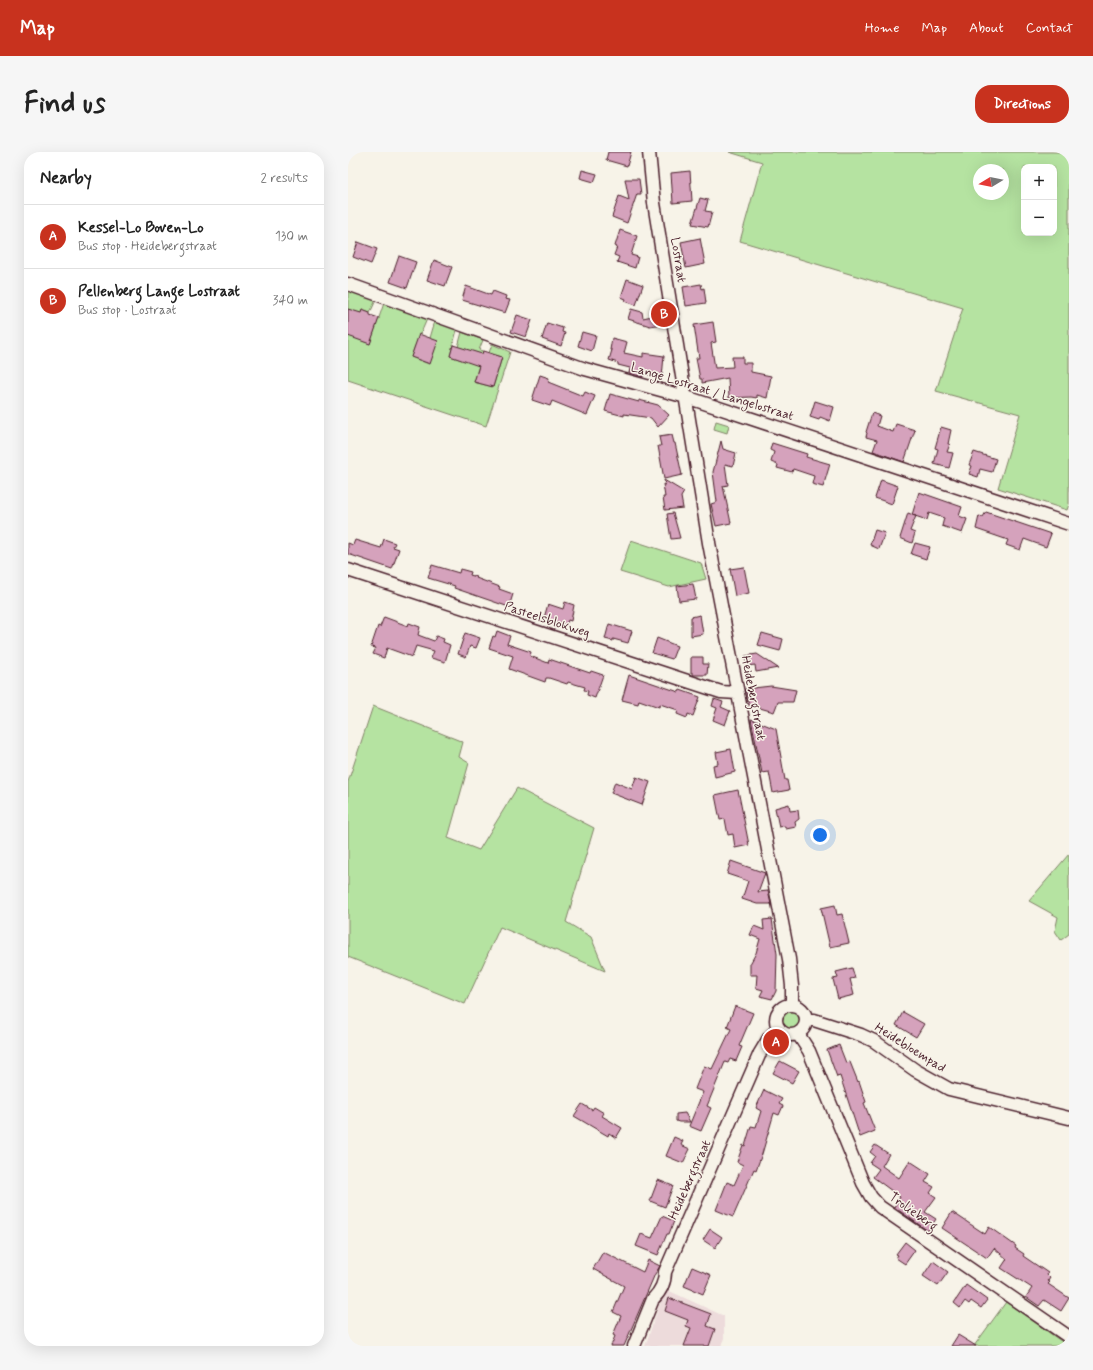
<!DOCTYPE html>
<meta charset="utf-8">
<style>
body{margin:0;font-family:Mynerve,sans-serif;background:#f6f6f6;color:#222}
.controls{position:absolute;right:12px;top:12px;display:grid;overflow:hidden;border-radius:8px;box-shadow:0 4px 16px #0002}
.controls button{width:36px;height:36px;display:grid;place-items:center;padding:0;border:0;border-bottom:1px solid #e0e0e0;background:#fff;color:#222;font:20px sans-serif}
.compass{position:absolute;left:625px;top:12px;width:36px;height:36px;border-radius:50%;background:#fff;box-shadow:0 4px 16px #0002;rotate:260deg}
.you{position:absolute;left:472px;top:683px;width:14px;height:14px;margin:-10px;border:3px solid #fff;border-radius:50%;background:#1a73e8;box-shadow:0 0 0 6px #1a73e833}
.badge{display:grid;place-items:center;width:26px;height:26px;border-radius:50%;background:#c8321e;color:#fff;font-size:13px;font-weight:700}
.pin{position:absolute;translate:-50% -50%;border:2px solid #fff;box-shadow:0 1px 4px #0006}
.list{margin:0;padding:0;list-style:none}
h2{display:flex;justify-content:space-between;align-items:center;height:52px;margin:0;padding:0 16px;font-size:17px}
h2 small{font-size:13px;font-weight:400;color:#767676}
.list li{display:grid;grid-template-columns:26px 1fr auto;gap:12px;align-items:center;box-sizing:border-box;height:64px;padding:0 16px;border-top:1px solid #e0e0e0}
.list b{display:block;font-size:15px;white-space:nowrap}
.list p{margin:0;font-size:13px;white-space:nowrap;color:#767676}
.list em{font-size:13px;font-style:normal;color:#767676}
.map{position:relative;flex:none;width:721px;height:1194px;overflow:hidden;border-radius:16px}
header{display:flex;align-items:center;gap:24px;box-sizing:border-box;height:56px;padding:0 20px;background:#c8321e;color:#fff}
header strong{font-size:19px}
nav{display:flex;gap:22px;margin-inline-start:auto;font-size:14px}
.intro{display:flex;align-items:center;justify-content:space-between;box-sizing:border-box;height:96px;padding:0 24px}
h1{margin:0;font-size:28px}
.button{padding:10px 18px;border-radius:16px;background:#c8321e;color:#fff;font-size:14px;font-weight:700}
main{display:flex;gap:24px;padding:0 24px}
aside{flex:1;background:#fff;border-radius:16px;box-shadow:0 4px 16px #0002}
.map>svg:first-child{display:block}
</style>
<header>
<strong>Map</strong>
<nav><a>Home</a><a>Map</a><a>About</a><a>Contact</a></nav>
</header>
<div class="intro"><h1>Find us</h1><a class="button">Directions</a></div>
<main>
<aside>
<h2>Nearby<small>2 results</small></h2>
<ul class="list">
<li><span class="badge">A</span><div><b>Kessel-Lo Boven-Lo</b><p>Bus stop · Heidebergstraat</p></div><em>130 m</em></li>
<li><span class="badge">B</span><div><b>Pellenberg Lange Lostraat</b><p>Bus stop · Lostraat</p></div><em>340 m</em></li>
</ul>
</aside>
<div class="map">
<svg width="721" height="1194" viewBox="0 0 721 1194">
<rect width="100%" height="100%" fill="#f7f3e8"/>
<filter id="ink" filterUnits="userSpaceOnUse"><feTurbulence type="fractalNoise" baseFrequency=".025" numOctaves="2"/><feDisplacementMap in="SourceGraphic" scale="8" xChannelSelector="R" yChannelSelector="G"/><feConvolveMatrix kernelMatrix="1 2 1 2 8 2 1 2 1" color-interpolation-filters="sRGB"/></filter>
<g filter="url(#ink)">
<path fill="#eddbdb" d="M317,1137l59,27v22l-3,8h-76z"/>
<path fill="#b5e3a1" stroke="#808166" fill-rule="evenodd" d="M381,0h340v352l-2,6 -69,-22 22,-74 -84,-23 27,-83 -223,-67 22,-79zM676,15h30v66h-30zM631,18h24v24h-24z
M0,139l28,9 -6,13 -8,-3 -9,27 17,7 14,-41 43,16c-5,13 -12,24 -16,38l18,7 1,-26 5,-17 22,9 -7,26 15,5 -7,-14 4,-15 21,8 -4,10 4,1 -9,31 19,5 9,-30 -13,-4 3,-9 18,8 -24,74 -138,-46z
M368,269l13,4 -2,8 -13,-4z
M283,388l70,23 5,16 -37,8 -49,-15z
M25,554l90,36 -4,15 10,6 -21,75 31,12 38,-62 77,40 -28,94 25,15 14,34 -105,-44 -35,77 -117,-47v-175z
M721,702v80l-8,6 -6,-9 3,-14 -29,-16z
M432 868a10 10 0 1 1 20 0a10 10 0 1 1-20 0Z
M658,1150l62,44h-94z"/>
<path fill="#d5a2bc" stroke="#4a1f2b" d="M260,0h23l-4,14 -21,-6z
M234,18l15,4 -3,8 -14,-4z
M342,19l2,30 -19,2 -2,-30z
M277,27h14l2,15h-4l-10,29 -15,-6 7,-21 10,4z
M352,46l8,2 -3,11 7,1 -4,15 -16,-3z
M272,78l17,6 -6,19 7,2 -3,11 -18,-6 2,-5 -5,-2 3,-8 -2,-1z
M352,86l5,26 -19,4 -5,-26z
M10,90l19,7 -6,15 -18,-7z
M51,104l17,6 -9,26 -17,-6z
M86,108l18,7 -7,19 -18,-6z
M279,127l16,6 -7,20 -11,-4 1,-2 -5,-2z
M353,132l1,5 2,-1 2,15 -20,3 -3,-19z
M118,134l25,9 2,-4 13,5 -1,3 5,1 -5,13 -43,-13z
M0,157l13,4 1,-3 8,3v2l9,3 -9,26 -22,-8z
M283,157l11,3 1,6 18,-4 2,10 -13,2 -22,-7z
M169,163l15,5 -6,17 -15,-5z
M365,170l3,20 -5,1 4,25 18,-1 -1,-10h11v6h8v9l20,4 -4,22 -10,-3v3l-6,-1 -22,1 -1,-20 -26,5v-4h-2l-4,-21h3l-5,-33z
M199,171l16,5 -1,4 3,1 -4,13 -19,-7z
M234,180l14,4 -4,15 -14,-5z
M71,182l19,7 -8,23 -19,-7z
M264,186l15,4 -3,11 19,4v-4l21,3 -2,21 -18,-3 -1,3 -14,-4 1,-5 -12,-3v-2l-9,-3 3,-10h-2z
M105,193l29,9 1,-3 19,6 -9,30 -19,-5 5,-16 -29,-10z
M192,223l9,3 -1,4 35,14 2,-4 10,4 -8,19 -35,-14 -2,5 -18,-6z
M262,242l29,8v-2l19,5 11,10 -11,12 -7,-9 -27,-4v2l-19,-5z
M467,249l19,6 -4,14 -10,-4 -1,3 -9,-3z
M524,261l8,3 -3,10 16,6 3,-8 19,6 -11,32 -31,-11 4,-11 -11,-3 1,-4 -1,-1z
M593,275l10,3 -3,14h2l-3,8 6,1 -4,15 -15,-4 4,-15 -3,-1z
M324,283l2,8h1l7,32 -18,4 -6,-33h3l-2,-9z
M373,289l2,8 13,4 -3,13 -8,-2 3,21 -5,1 8,37 -15,3 -5,-22 6,-2 -4,-30z
M424,291l35,11 -1,3 24,7 -7,23 -11,-3 2,-8 -21,-7 -1,3 -15,-4 1,-3 -7,-3 3,-10 -4,-2z
M626,300l22,7 -4,13 -12,-3 -2,8 -9,-3 3,-8 -3,-1z
M316,328l20,12 -3,5 2,11 -18,2 -2,-13h2l-2,-13 2,1z
M533,328l17,6 -6,18 -17,-6z
M571,340l43,15 -3,9 8,3 -5,14 -20,-7 2,-8 -15,-5 -2,7 -15,-5z
M638,360l65,22 -5,13 -22,-8 -4,11 -14,-5 2,-5 -32,-11 3,-13 4,1z
M325,361l7,25 -9,1 -4,-25z
M560,361l8,3 -6,15 5,2 -3,10 -12,-5z
M527,378l10,3 -6,16 -9,-4z
M36,387l11,4 -2,4 6,2 -7,20 -44,-15v-11l5,2 2,-5 26,8z
M567,391l15,4 -4,12 -15,-5z
M84,413l27,8 1,-4 11,3 -1,3 7,2 -1,1 24,9 -1,2 14,5 -4,13 -55,-19 1,-2 -27,-8z
M396,415l5,26 -14,3 -5,-27z
M345,432l3,15 -17,2 -2,-15z
M217,450l9,3 -3,16 -3,-1 -2,5 -22,-7 4,-14 15,5z
M352,463l3,19 -12,2v-19z
M36,465l24,9 1,-3 11,4 -2,8 16,6 2,-5 8,3 -1,3 7,3 -5,17 -14,-4 3,-7 -18,-5 -4,11 -25,-9 -3,10 -11,-4 3,-6 -5,-1 7,-21 2,1z
M261,472l23,7 -4,12 -15,-4v2l-8,-2z
M149,479l13,5 -3,8 24,8 -1,4 18,7 1,-4 41,14 1,-2 12,4 -8,23 -8,-3 1,-4 -4,-1 1,-3 -17,-5 -1,2 -18,-6h-3l-1,4 -36,-13 4,-13 -24,-8 4,-12 2,1z
M117,481l15,5 -4,10 -6,-2 -4,11 -8,-3z
M414,481l21,6 -3,12 -22,-6z
M309,486l20,8 -5,13 -20,-6z
M409,502l21,14 -22,4 -1,-7 -8,1 -2,-10z
M343,505h12v7h5l-1,11h-14v-2h-2z
M281,523l50,17 1,-2 20,7 -7,19 -5,-2 -1,4 -10,-4 1,-4 -18,-6 -1,3 -20,-7 -1,4 -16,-4z
M423,534l25,4 -3,12h-15l-4,10 -25,-7 -4,-16z
M366,547l9,3 -2,5 9,4 -5,14 -12,-5 4,-12 -5,-2z
M403,567l25,10 9,51h2l2,10 -16,3 -4,-21 -7,1z
M383,597l4,23 -20,5 -2,-12 5,-1 -2,-12z
M288,625l14,5 -8,23 -31,-12 4,-11 17,7z
M390,638l11,55 -14,3 -2,-14 -5,1 -3,-16 -5,1 -5,-25z
M441,652l1,7 8,-1 1,9 -4,3 1,5 -10,2 -1,-3 -6,1 -4,-19z
M383,709l34,12 -7,19 10,-1 3,13h-14l-15,-5 6,-18 -21,-7z
M487,753l2,10 5,-1 7,29 -19,4 -9,-39z
M424,767l5,35 -1,37 -4,8 -12,-3 3,-6 -7,-2 1,-13h-7v-11l6,-11 4,-14 -10,-4 4,-9 10,4 -1,-10z
M504,816l3,10 -5,1 4,16 -16,4 -5,-20 5,-1 -2,-6z
M387,854l18,7 -14,33 3,1 -6,14 -6,-2 -2,4 -3,-1 -18,44 4,2 -10,23 -12,-5 14,-34 -8,-3 9,-23 8,3 19,-40 -4,-2z
M555,860l21,12 -8,13 -20,-12z
M491,893l7,18 4,-1 8,20 1,-1 7,21 -2,1 11,28 -15,6 -20,-61 -3,1 -10,-27z
M432,909l19,10 -7,12 -19,-10z
M416,938l18,9 -3,5 4,2 -4,9 -5,-2 -12,41 -6,16 -2,-1 -21,48 -17,-7 11,-28 7,3 9,-20 -6,-3 6,-17 2,1 6,-20 5,1 5,-16 -5,-3z
M234,952l10,6 2,-3 10,6 -2,3 20,12 -6,10 -7,-5 -1,3 -34,-20z
M337,961l5,9h-11l-3,-1v-7z
M326,985l9,4 -2,4 9,4 -7,14 -17,-7z
M527,993l14,9 -7,12 17,12 11,-17 20,13 -5,8 9,5 -4,6 6,4 -11,15 11,7 -8,12 -34,-24 6,-10 -27,-20 6,-8 -9,-6 5,-7 -5,-4z
M310,1028l15,6 -8,21 -15,-6z
M604,1060l33,22 4,-7 27,19 -1,2 9,6 -1,2 25,17 -1,2 3,3 -2,3 2,1 -2,2 21,14 -8,13 -17,-11 -5,6 -13,-9 6,-9 -31,-20 6,-9 -13,-11 -7,10 -45,-30z
M314,1064l12,5 -5,13h-2l-9,21 -22,-9 5,-12 11,4z
M362,1077l12,8 -7,11 -12,-8z
M557,1090l10,8 -10,14 -9,-6 2,-3 -2,-1z
M255,1100l40,20 5,-12 12,6 -5,8 -31,72h-13l4,-10 -2,-1 8,-19 -8,-4 11,-26 -31,-17z
M585,1109l15,11 -10,14 -15,-10z
M344,1115l19,8 -8,19 -19,-8z
M618,1133l21,15 -6,8 -10,-7 -2,3 -4,-3 -5,7 -6,-5z
M321,1146l42,16 -4,12 8,3 -6,17h-25l7,-18 -5,-2 2,-6 -23,-9z
M610,1183l18,11h-25z"/>
<g fill="none" stroke-linecap="round" stroke-linejoin="round">
<g stroke="#4a1f2b" stroke-width="15">
<path id="minor" d="M301,0l5,51 55,340 80,416 3,27v19
M0,132l237,85 101,28 383,127
M0,418l373,122 16,1
M428 868a15 15 0 1 1 30 0a15 15 0 1 1-30 0Z
M458,868h8l47,15 13,6 41,29 34,19 120,29
M450,882l11,17 54,132 8,14 9,10 189,130
M286,1194l19,-47c7,-7 12,-17 12,-27l95,-219 9,-15 9,-9"/>
</g>
<use href="#minor" stroke="#f7f3e8" stroke-width="12"/>
</g>
</g>
<g text-anchor="middle" dominant-baseline="central" stroke-width="3" stroke-linejoin="round" paint-order="stroke">
<g font-size="13" fill="#4a1f2b" stroke="#f7f3e8">
<text transform="translate(330 108) rotate(81)">Lostraat</text>
<text transform="translate(364 240) rotate(17)">Lange Lostraat / Langelostraat</text>
<text transform="translate(199 468) rotate(18)">Pasteelsblokweg</text>
<text transform="translate(405 546) rotate(79)">Heidebergstraat</text>
<text transform="translate(562 896) rotate(32)">Heidebloempad</text>
<text transform="translate(342 1028) rotate(-66)">Heidebergstraat</text>
<text transform="translate(565 1060) rotate(36)">Trolieberg</text>
</g>
</g>
</svg>
<div class="controls">
<button>+</button>
<button>−</button>
</div>
<svg class="compass" viewBox="-18 -18 36 36"><path d="M0-13l5 13h-10z" fill="#e53935"/><path d="M0 13l5-13h-10z" fill="#767676"/></svg>
<div class="you"></div>
<div class="pin badge" style="left:428px;top:890px">A</div>
<div class="pin badge" style="left:316px;top:162px">B</div>
</div>
</main>
